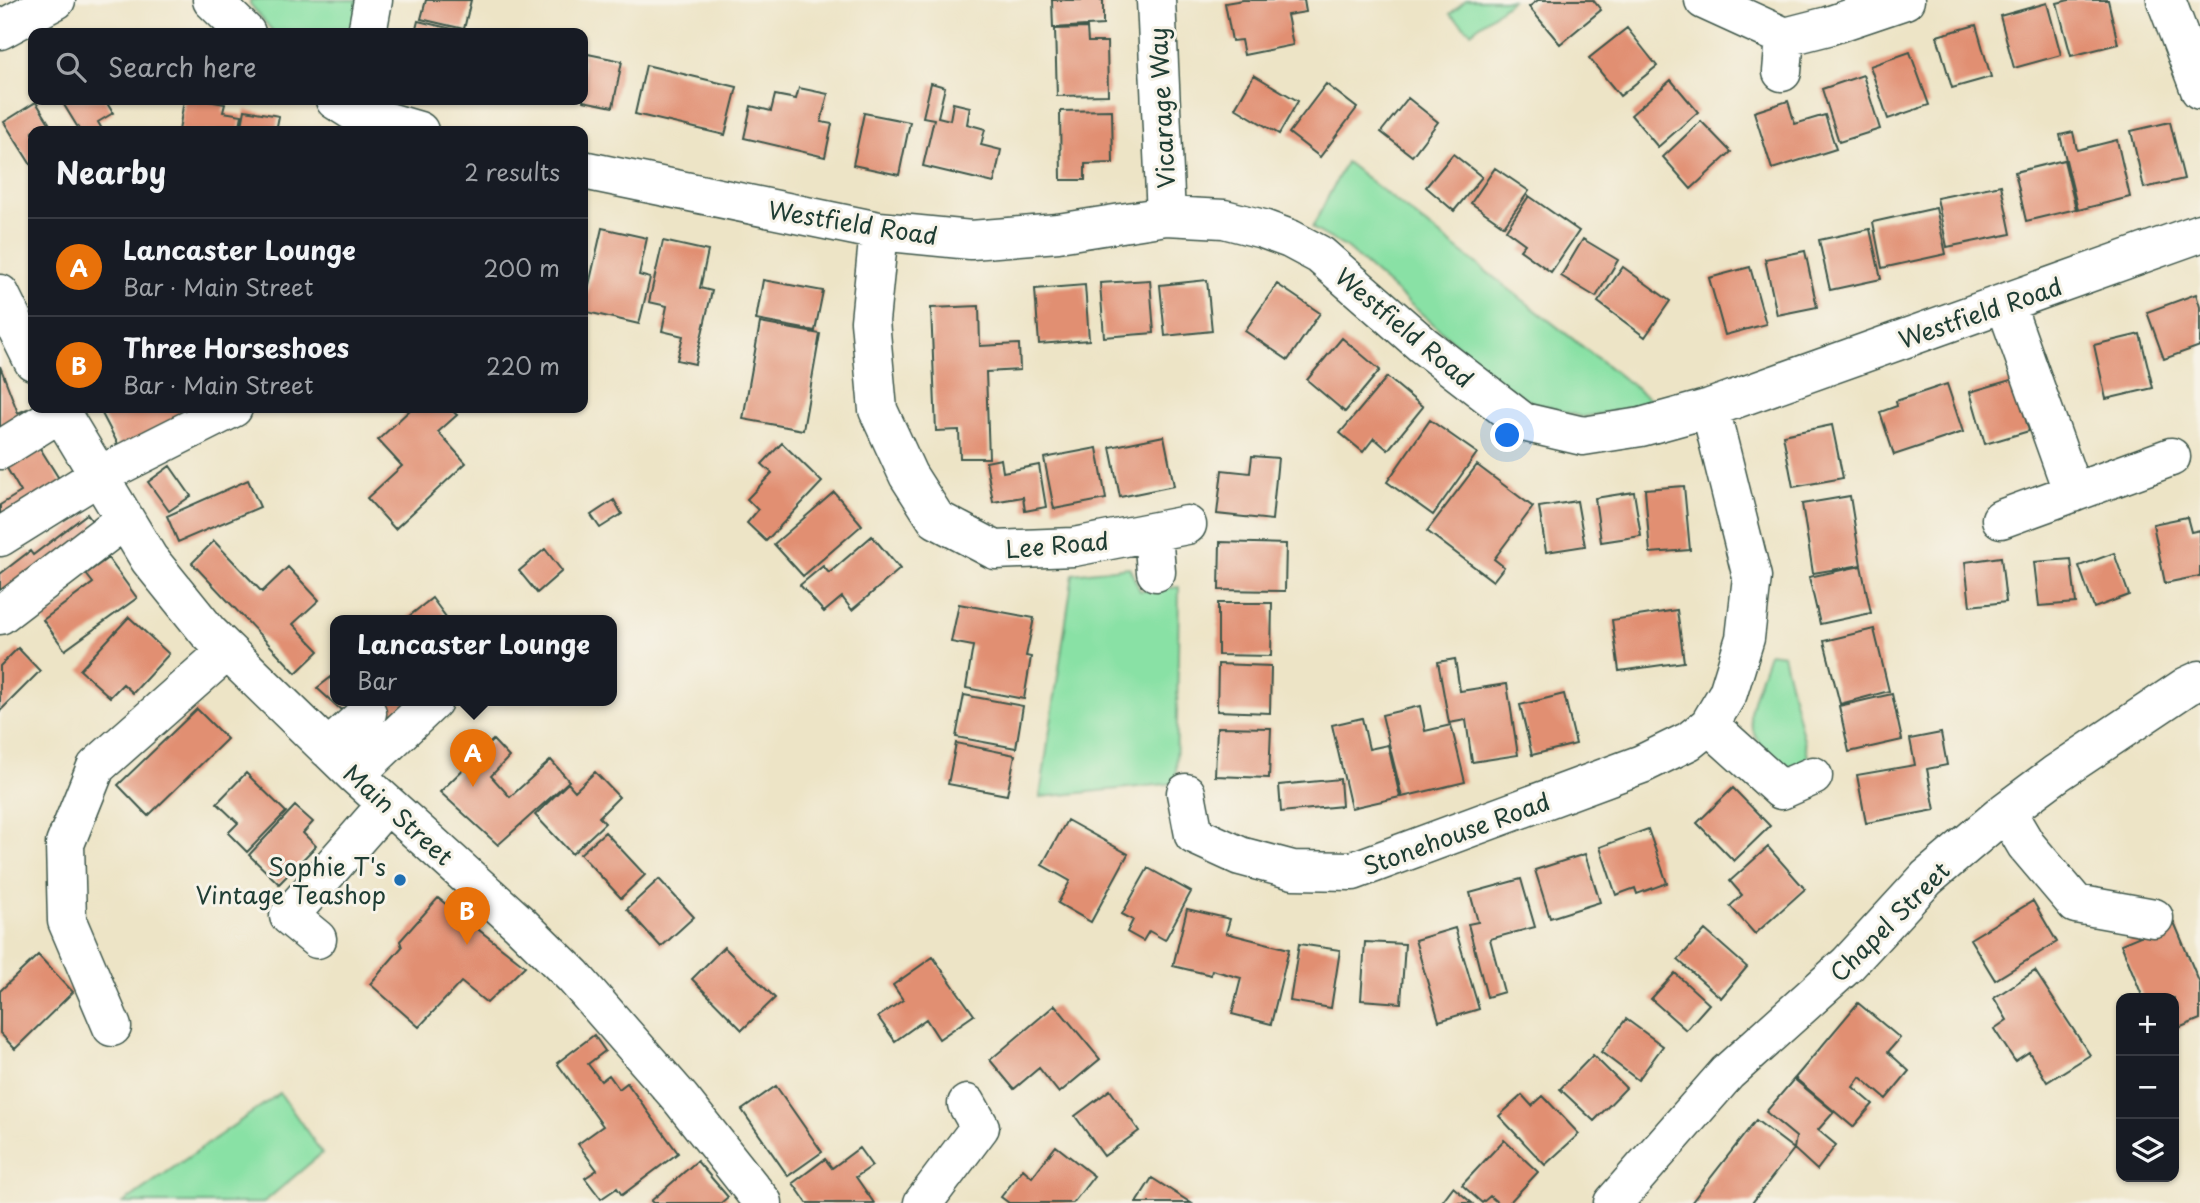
<!DOCTYPE html>
<meta charset="utf-8">
<style>
body{margin:0;font-family:"Playpen Sans",sans-serif;background:#20242c;color:#f1f3f6}
.controls{position:absolute;right:21px;bottom:21px;display:grid;overflow:hidden;border-radius:14px;box-shadow:0 2px 5px #0004}
.controls button{width:63px;height:63px;display:grid;place-items:center;padding:0;border:0;border-bottom:2px solid #363941;background:#171b24;color:#f1f3f6;font:35px sans-serif}
.you{position:absolute;left:1508px;top:436px;width:24px;height:24px;margin:-18px;border:5px solid #fff;border-radius:50%;background:#1a73e8;box-shadow:0 0 0 10px #1a73e833}
.badge{display:grid;place-items:center;width:46px;height:46px;border-radius:50%;background:#0f766e;color:#fff;font-size:23px;font-weight:700}
.pin{position:absolute;translate:-50% -58px;filter:drop-shadow(0 2px 4px #0008)}
.pin::after{content:'';position:absolute;top:37px;width:24px;height:21px;background:inherit;clip-path:polygon(0 0,100% 0,50% 100%)}
.popup{position:absolute;left:330px;top:615px;width:287px;height:91px;box-sizing:border-box;display:grid;place-content:center;border-radius:14px;background:#171b24;filter:drop-shadow(0 2px 5px #0005);font-size:23px;white-space:nowrap;color:#9ea1a6}
.popup b{font-size:26px;color:#f1f3f6}
.popup::after{content:'';position:absolute;left:50%;top:100%;margin-left:-14px;border:14px solid transparent;border-top-color:#171b24}
.list{margin:0;padding:0;list-style:none}
h2{display:flex;justify-content:space-between;align-items:center;height:91px;margin:0;padding:0 28px;font-size:30px}
h2 small{font-size:23px;font-weight:400;color:#9ea1a6}
.list li{display:grid;grid-template-columns:46px 1fr auto;gap:21px;align-items:center;box-sizing:border-box;height:98px;padding:0 28px;border-top:2px solid #363941}
.list b{display:block;font-size:26px;white-space:nowrap}
.list p{margin:0;font-size:23px;white-space:nowrap;color:#9ea1a6}
.list em{font-size:23px;font-style:normal;color:#9ea1a6}
.icon{flex:none;width:38px;height:38px;fill:none;stroke:currentColor;stroke-width:2;stroke-linecap:round;stroke-linejoin:round}
.map{position:relative;flex:none;width:2200px;height:1203px;overflow:hidden}
.search{position:absolute;background:#171b24;box-shadow:0 2px 5px #0004;left:28px;top:28px;width:560px;height:77px;display:flex;align-items:center;gap:18px;box-sizing:border-box;padding:0 24px;border-radius:14px;color:#9ea1a6;font-size:26px}
.panel{position:absolute;background:#171b24;box-shadow:0 2px 5px #0004;left:28px;top:126px;width:560px;height:287px;border-radius:14px}
.map>svg:first-child{display:block}
</style>
<div class="map">
<svg width="2200" height="1203" viewBox="0 0 2200 1203">
<rect width="100%" height="100%" fill="#f7f3e8"/>
<filter id="ink" filterUnits="userSpaceOnUse"><feTurbulence type="fractalNoise" baseFrequency=".0143" numOctaves="2"/><feDisplacementMap in="SourceGraphic" scale="14" xChannelSelector="R" yChannelSelector="G"/><feConvolveMatrix kernelMatrix="1 2 1 2 8 2 1 2 1" color-interpolation-filters="sRGB"/></filter>
<filter id="wash" filterUnits="userSpaceOnUse"><feTurbulence type="fractalNoise" baseFrequency=".00686" numOctaves="4" result="noise"/><feDisplacementMap in="SourceGraphic" scale="28" xChannelSelector="R" yChannelSelector="G"/><feGaussianBlur stdDeviation="1.57" result="paint"/><feColorMatrix in="noise" values="0 0 0 0 0 0 0 0 0 0 0 0 0 0 0 0 0 1.4 0 .05"/><feComposite in="paint" operator="in"/></filter>
<g filter="url(#wash)">
<rect width="100%" height="100%" fill="#ede4c6"/>
<path fill="#89e1a5" stroke="#548f6c" stroke-width="2" d="M250,0h111l-8,33h-79l-24,-29z
M1466,0h46l-41,32 -21,-18z
M1346,162l310,242 -74,13 -50,-15 -32,-20 -155,-135 -33,-19z
M1129,567l11,24 39,-4 -3,196 -136,14 33,-223z
M1769,653l14,2 28,114 -28,3c-15,-14 -31,-34 -33,-56 -1,-11 15,-49 19,-63z
M280,1093l42,60 -59,50h-140z"/>
<g id="blocks">
<path fill="#e18f72" d="M426,0h45l-7,29 -43,-10z
M1052,0h51v25l-50,3z
M1243,0h61l2,12 -19,3 6,30 -49,10 -3,-15 -9,1 -7,-38z
M1538,0h55l8,10 -41,34 -31,-37z
M2069,0h39l10,44 -47,12 -14,-53z
M2047,3l14,52 -47,13 -14,-52z
M418,21l47,11v1h-50z
M1976,25l15,52 -39,11 -15,-52z
M1087,28l1,14h19l1,53 -51,1 -2,-67z
M1627,28l30,38 -37,30 -31,-38z
M1910,52l19,53 -41,14 -18,-53z
M583,53l39,8 -9,46 -30,-6z
M646,65l91,22 -12,48 -90,-21z
M1254,75l44,26 -19,33 -44,-26z
M1863,75l17,54 -41,13 -17,-53z
M1671,80l27,32 -40,35 -27,-32z
M931,83l14,4 -7,30 12,3 3,-17 17,4 -3,17 18,5 -4,16 20,5 -7,33 -71,-17 11,-47 -11,-2z
M1326,84l31,24 -37,49 -31,-24z
M799,88l29,6 -7,28 11,2 -7,33 -81,-19 7,-32 20,5 4,-16 21,4z
M1408,98l30,24 -26,34 -31,-24z
M61,100h44l8,13 -15,9 5,9h-23z
M184,100h18l23,4 -2,8 19,3 -3,16h-60z
M1788,101l7,23 30,-9 11,34 -64,20 -18,-57z
M36,102l18,29h-21v32l-2,2 -27,-43z
M245,110l34,6 -3,15h-35z
M1112,110l1,53 -28,1v16h-24l-1,-69z
M864,113l46,9 -11,53 -46,-10z
M1701,121l30,31 -40,37 -28,-32z
M2170,122l14,57 -40,9 -13,-57z
M2073,132l4,18 40,-10 13,57 -52,13 -18,-75z
M1453,154l29,23 -28,34 -28,-24z
M2064,160l12,49 -50,12 -11,-49z
M1495,168l34,23 -25,35 -33,-23z
M2001,185l10,49 -64,13 -10,-49z
M1529,196l50,35 -28,41 -31,-22 5,-6 -19,-14z
M1936,208l10,46 -64,14 -9,-46z
M602,228l45,10 -8,37 11,3 -11,46 -56,-13z
M1870,229l11,50 -51,11 -11,-50z
M1583,239l35,21 -22,37 -35,-21z
M663,241l45,10 -8,37 12,3 -17,73 -18,-4 6,-24 -21,-5 5,-25 -18,-4z
M1805,251l12,56 -40,8 -12,-56z
M1623,267l47,34 -25,36 -47,-35z
M1750,267l16,57 -41,11 -16,-57z
M763,280l60,11 -8,40 -59,-11z
M1150,280l4,53 -50,4 -4,-54z
M1207,280l5,51 -47,5 -5,-51z
M1277,284l43,29 -32,47 -43,-29z
M1085,285l4,55 -50,4 -4,-55z
M2196,294l4,13v39l-36,13 -17,-47z
M979,306l1,40 39,-2 1,26 -34,2 3,86h-29l-1,-28 -23,1 -5,-123z
M760,323l60,11 -17,96 -60,-11z
M2140,334l13,54 -47,11 -12,-54z
M1342,338l38,32 -35,42 -38,-32z
M0,366l18,47 9,-4 6,16 -33,13z
M1387,377l36,30 -35,43 -14,-12 -11,14 -23,-19z
M2014,379l15,52 -44,13 -15,-52z
M1947,384l16,48 -69,23 -14,-43 17,-6 -1,-5z
M99,408h83l4,8 -65,34z
M412,408h37l8,7 -19,17 28,31 -71,66 -28,-31 35,-32 -24,-26z
M1430,420l47,33 -44,62 -46,-33z
M1832,425l11,53 -50,9 -10,-52z
M1164,436l10,50 -54,11 -10,-50z
M782,443l40,39 -56,59 -19,-18 11,-13 -11,-11 25,-26 -10,-9z
M38,445l30,48 -68,41v-29l21,-13 -16,-27z
M1097,448l9,51 -52,10 -10,-51z
M1252,456l26,2 -6,62 -55,-6 5,-44 28,3z
M1001,459l2,13 36,-7 7,42 -21,4 -2,-14 -30,5 -7,-40z
M1477,465l56,42 -39,52 10,8 -11,14 -66,-50z
M170,466l21,30 -22,15 -21,-29z
M248,480l12,27 -82,35 -11,-26z
M1684,486l6,64 -40,3 -5,-64z
M834,492l28,33 -59,51 -29,-32z
M1634,492l7,44 -40,6 -6,-44z
M1850,496l11,69 -48,8 -11,-69z
M614,500l8,14 -22,14 -9,-13z
M1577,501l8,45 -39,6 -7,-45z
M87,514l16,22 -103,78v-40l30,-23 3,4z
M2187,517l4,15 9,-2v46l-35,7 -12,-59z
M872,536l28,33 -48,41 -10,-13 -18,15 -24,-27 23,-19 6,7z
M214,541l48,51 26,-25 31,33 -26,24 26,27 -23,22 -104,-110z
M1220,542l66,2 -1,47 -66,-1z
M545,549l17,22 -25,22 -18,-22z
M2114,553l15,42 -35,13 -15,-42z
M2001,557l5,45 -36,4 -5,-44z
M108,558l29,40 -72,52 -22,-30 50,-37 -7,-9z
M2071,559l5,44 -37,3 -5,-44z
M1861,566l10,47 -51,11 -11,-47z
M432,598l17,23h-46z
M1218,603h54l-1,53 -53,-1z
M959,604l75,14 -8,38 5,1 -7,42 -58,-11 7,-42 -22,-4z
M1677,610l7,52 -65,9 -7,-51z
M129,617l40,37 -36,39 -10,-9 -13,13 -30,-27z
M1874,629l15,62 -49,13 -16,-63z
M18,648l22,23 -40,40v-45z
M1455,659l5,32 47,-7 11,71 -46,7 -6,-42 -17,3 -11,-61z
M1218,664l53,2 -1,47 -53,-2z
M335,674v27h18l-12,9 -24,-22z
M1564,694l12,50 -44,11 -12,-50z
M1892,694l10,46 -53,12 -10,-46z
M964,695l59,11 -7,42 -60,-11z
M358,701h50l-31,24z
M1420,706l5,25 26,-6 14,57 -63,15 -20,-82z
M197,709l30,30 -79,77 -30,-31z
M1362,718l7,31 19,-4 12,52 -49,11 -19,-83z
M1217,727l54,1 -2,50 -54,-2z
M1941,733l6,32 -20,4 8,41 -69,13 -9,-48 58,-10 -5,-26z
M493,740l16,17 -18,19 19,21 41,-37 18,21 -71,64 -58,-53z
M956,743l59,12 -8,40 -59,-11z
M595,772l24,25 -20,20 6,6 -33,31 -37,-39 33,-32 7,8z
M246,773l40,39 -39,40 -19,-19 10,-10 -21,-20z
M1340,779l2,27 -61,6 -2,-27z
M1733,788l37,38 -36,35 -37,-38z
M295,806l18,16 -10,11 13,13 -37,38 -30,-29z
M1067,820l61,34 -37,68 -33,-19 12,-22 -28,-16z
M1648,829l19,54 -30,11 -2,-6 -19,7 -16,-48z
M605,832l40,43 -24,23 -41,-44z
M1768,847l37,42 -50,45 -25,-28 12,-11 -12,-14z
M1585,854l15,48 -50,16 -15,-48z
M1148,868l43,24 -26,48 -16,-9 -6,10 -16,-9 6,-12 -11,-6z
M659,879l35,38 -33,30 -34,-38z
M1521,879l14,48 -45,12 14,53 -17,5 -19,-73 10,-2 -8,-29z
M438,898l87,68 -38,37 -26,-21 -42,45 -49,-43 32,-37 -2,-6z
M2033,901l24,41 -62,38 -25,-41z
M1187,909l43,10 -4,14 63,16 -18,75 -39,-10 9,-36 -29,-8 -1,5 -38,-9z
M2174,922l26,62v35l-26,11v-32h-31l-22,-54z
M1455,928l24,81 -40,12 -24,-81z
M1705,930l42,37 -26,31 -43,-38z
M1365,942l40,2 -4,59 -40,-3z
M1299,944l41,6 -9,58 -41,-7z
M724,947l51,51 -33,32 -50,-51z
M38,955l35,37 -58,57 -15,-16v-42z
M933,957l41,58 -35,24 -13,-20 -31,22 -17,-24 25,-17 -10,-15z
M2035,971l55,84 -43,27 -18,-30 -14,9 -21,-32 13,-9 -13,-22z
M1675,973l34,31 -23,26 -35,-31z
M1858,1003l42,35 -12,14 21,19 -23,28 -26,-22 -7,10 20,17 -20,23 -58,-49z
M1055,1005l45,54 -41,34 -20,-25 -25,21 -24,-29z
M1626,1019l37,27 -25,34 -37,-28z
M594,1035l11,16 -17,13 13,17 8,-6 10,14 8,-6 51,70 -56,42 -5,-7 -16,11 -16,-21 12,-8 -19,-26 25,-18 -46,-63z
M1593,1055l33,33 -32,33 -34,-32z
M1794,1079l40,33 -16,18 18,15 -19,25 -23,-21 2,-12 -30,-25z
M776,1086l46,66 -34,24 -46,-66z
M1110,1090l29,41 -35,25 -29,-40z
M1522,1095l10,11 11,-10 36,38 -34,31 -46,-49z
M1756,1120l38,29 -42,54h-61z
M1504,1140l34,32 -29,31h-11l-8,-7 -8,7 -20,-18z
M1056,1146l38,30 -21,27h-64l-8,-6 22,-28 9,8z
M859,1148l13,18 -16,11 18,26h-67l-14,-20 32,-24 7,9z
M697,1161l31,36 -7,6h-68l-2,-2z
M1152,1178l39,25h-55z
M1453,1187l19,16h-31z"/>
</g>
</g>
<g filter="url(#ink)">
<use href="#blocks" fill-opacity="0" stroke="#3e564a" stroke-width="2"/>
<g fill="none" stroke-linecap="round" stroke-linejoin="round">
<g stroke="#3e564a" stroke-width="41">
<path id="minor" d="M212,0l34,33
M1156,0l10,216
M1704,0l81,37 43,-11 77,-26
M2166,0l34,90
M0,30l56,-30
M367,33l6,-33
M1782,72l3,-35
M335,100l19,12 65,19
M583,170l296,61 92,9 87,-7 108,-17 58,3 39,10 27,10 30,16 103,90 100,77 60,14 58,-9 69,-19 490,-175
M879,231l-9,90 8,89 30,65 28,44 59,31 79,-3 113,-22
M0,294l33,67
M2005,303l68,190
M58,408l91,151 59,73 147,143 165,149 53,52 107,122 83,105
M0,450l61,-38
M2001,519l170,-62
M1153,532l3,40
M0,537l98,-61 135,-68
M0,615l124,-95
M1709,725l72,65 32,-14
M328,749l39,-36
M355,775l78,-74
M1186,793l8,42 46,21 53,14 60,1 289,-107 47,-23 20,-16 19,-32 17,-55 7,-61 -42,-169
M2006,811l20,34 50,59 78,14
M317,939l-28,-23 98,-112
M112,1027l-45,-106 -2,-77 31,-77 131,-116
M923,1203l57,-76 -13,-23
M1613,1203l114,-130 121,-109 79,-86 79,-67 51,-38 130,-87 13,-6"/>
</g>
<use href="#minor" stroke="#fff" stroke-width="38"/>
</g>
</g>
<circle fill="#1f6fb2" stroke="#f7f3e8" stroke-width="2.5" cx="400" cy="880" r="7"/>
<g text-anchor="middle" dominant-baseline="central" stroke-width="6" stroke-linejoin="round" paint-order="stroke">
<g font-size="24" fill="#1f3d34" stroke="#f7f3e8">
<text transform="translate(1161 108) rotate(-93)">Vicarage Way</text>
<text transform="translate(853 222) rotate(9)">Westfield Road</text>
<text transform="translate(1980 312) rotate(-19)">Westfield Road</text>
<text transform="translate(1405 327) rotate(40)">Westfield Road</text>
<text transform="translate(1057 544) rotate(-5)">Lee Road</text>
<text transform="translate(399 814) rotate(42)">Main Street</text>
<text transform="translate(1456 833) rotate(-20)">Stonehouse Road</text>
<text transform="translate(1889 921) rotate(-45)">Chapel Street</text>
</g>
<g font-size="24" fill="#1f3d34" stroke="#f7f3e8" text-anchor="end">
<text x="386" y="866">Sophie T's<tspan x="386" dy="28">Vintage Teashop</tspan></text>
</g>
</g>
</svg>
<div class="controls">
<button>+</button>
<button>−</button>
<button><svg class="icon" aria-label="layers" viewBox="0 0 24 24"><path d="M12 4l9 5-9 5-9-5zM3 14l9 5 9-5"/></svg></button>
</div>
<div class="you"></div>
<div class="pin badge" style="left:473px;top:787px;background:#e8710a">A</div>
<div class="popup"><b>Lancaster Lounge</b>Bar</div>
<div class="pin badge" style="left:467px;top:945px;background:#e8710a">B</div>
<div class="search"><svg class="icon" aria-label="search" viewBox="0 0 24 24"><circle cx="10" cy="10" r="6"/><path d="M15 15l6 6"/></svg>Search here</div>
<section class="panel">
<h2>Nearby<small>2 results</small></h2>
<ul class="list">
<li><span class="badge" style="background:#e8710a">A</span><div><b>Lancaster Lounge</b><p>Bar · Main Street</p></div><em>200 m</em></li>
<li><span class="badge" style="background:#e8710a">B</span><div><b>Three Horseshoes</b><p>Bar · Main Street</p></div><em>220 m</em></li>
</ul>
</section>
</div>
